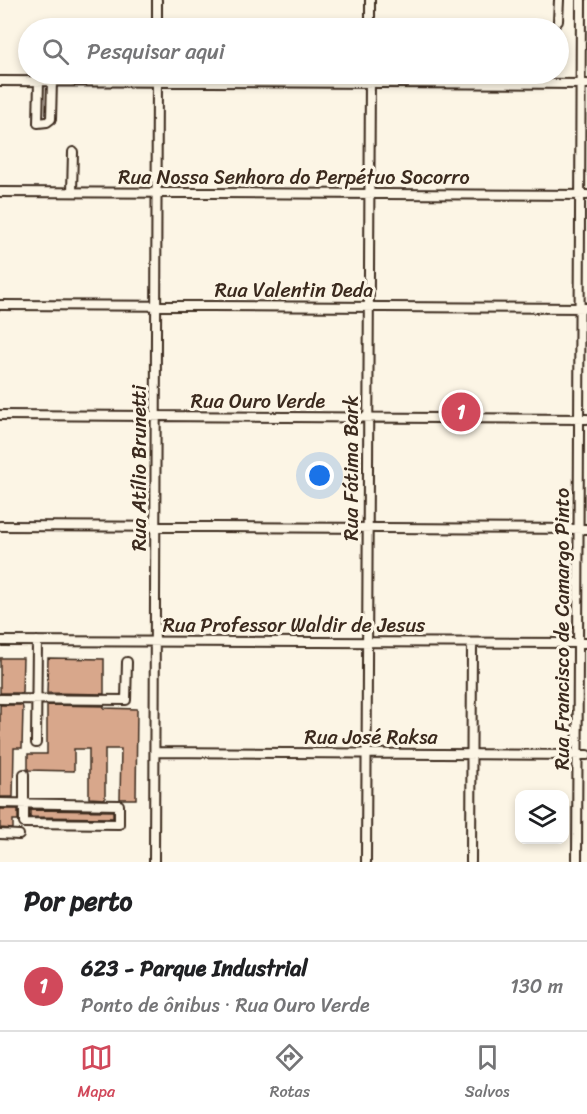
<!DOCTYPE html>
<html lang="pt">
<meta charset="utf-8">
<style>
body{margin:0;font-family:Sriracha,sans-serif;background:#f2f2f2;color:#202124}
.controls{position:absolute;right:18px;bottom:18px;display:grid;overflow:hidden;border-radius:12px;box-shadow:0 3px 9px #0003}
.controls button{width:54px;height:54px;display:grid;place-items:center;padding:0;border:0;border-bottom:2px solid #e0e0e0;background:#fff;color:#202124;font:30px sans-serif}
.you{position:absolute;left:320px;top:476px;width:21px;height:21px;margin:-15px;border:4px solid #fff;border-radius:50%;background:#1a73e8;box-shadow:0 0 0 9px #1a73e833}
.badge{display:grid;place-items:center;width:39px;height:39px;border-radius:50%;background:#d1495b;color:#fff;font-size:20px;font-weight:700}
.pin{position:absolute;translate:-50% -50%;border:3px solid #fff;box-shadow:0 2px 6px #0006}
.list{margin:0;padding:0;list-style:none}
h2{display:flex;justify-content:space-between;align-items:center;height:78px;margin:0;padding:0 24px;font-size:26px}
h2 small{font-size:20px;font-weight:400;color:#757577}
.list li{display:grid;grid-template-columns:39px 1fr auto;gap:18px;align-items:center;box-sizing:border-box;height:90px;padding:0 24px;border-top:2px solid #e0e0e0}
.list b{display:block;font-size:22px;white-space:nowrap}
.list p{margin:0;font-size:20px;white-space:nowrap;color:#757577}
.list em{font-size:20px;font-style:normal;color:#757577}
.icon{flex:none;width:33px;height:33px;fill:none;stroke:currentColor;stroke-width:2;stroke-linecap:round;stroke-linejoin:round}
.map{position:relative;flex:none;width:587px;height:862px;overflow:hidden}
.search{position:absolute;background:#fff;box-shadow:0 3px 9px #0003;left:18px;right:18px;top:18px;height:66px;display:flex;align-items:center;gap:15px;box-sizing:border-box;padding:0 21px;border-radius:33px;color:#757577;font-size:22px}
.sheet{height:168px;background:#fff}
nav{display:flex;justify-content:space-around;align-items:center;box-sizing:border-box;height:84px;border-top:2px solid #e0e0e0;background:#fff;font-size:16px;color:#757577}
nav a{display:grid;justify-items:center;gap:3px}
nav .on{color:#d1495b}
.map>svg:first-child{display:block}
</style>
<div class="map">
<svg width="587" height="862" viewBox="0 0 587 862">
<rect width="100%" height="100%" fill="#fcf5e5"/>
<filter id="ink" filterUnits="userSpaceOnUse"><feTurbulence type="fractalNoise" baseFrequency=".0167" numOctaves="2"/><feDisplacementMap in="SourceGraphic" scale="12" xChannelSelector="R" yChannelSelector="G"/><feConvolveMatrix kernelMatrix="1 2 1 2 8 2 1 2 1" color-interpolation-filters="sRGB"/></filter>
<g filter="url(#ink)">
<path fill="#d8a78b" stroke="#3b2a1e" stroke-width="1.5" d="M0,658h23l-1,35h-22z
M48,658l56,1v35l-57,-1z
M0,705h22l1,3 -1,40h-8l-1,49h-13z
M47,705l57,1v2l33,1 -1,90h-16l1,-50h-16v50l-16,-1v-49h-15v22l-46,-1v-16h19z
M0,809h18v11h-5v9l-13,-1z
M30,810l83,1v7l-83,-1z"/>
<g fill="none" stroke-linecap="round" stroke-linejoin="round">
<g stroke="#3b2a1e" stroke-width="12">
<path id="minor" d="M558,21l1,-21
M157,28v-28
M370,28v-28
M0,81l587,3
M39,81l-1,42 9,-1 4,-3 1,-38
M0,192l587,3
M72,192l1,-40
M0,305l587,3
M0,415l587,4
M0,526l587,3
M0,641l587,2
M0,699l126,1 1,-38
M36,743l1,-102
M155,752l432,3
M0,803l119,2v19l-95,-1v-49
M0,834l19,1
M154,862l3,-788
M366,862l4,-788
M471,862l1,-219
M577,862l4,-862"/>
</g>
<use href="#minor" stroke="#fcf5e5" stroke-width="8"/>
</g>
</g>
<g text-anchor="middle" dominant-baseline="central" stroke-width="6" stroke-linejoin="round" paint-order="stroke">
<g font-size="20" fill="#3b2a1e" stroke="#fcf5e5">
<text x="294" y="177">Rua Nossa Senhora do Perpétuo Socorro</text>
<text x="294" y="290">Rua Valentin Deda</text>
<text x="258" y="401">Rua Ouro Verde</text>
<text transform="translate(139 468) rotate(-90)">Rua Atílio Brunetti</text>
<text transform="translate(351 468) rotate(-90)">Rua Fátima Bark</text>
<text x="294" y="625">Rua Professor Waldir de Jesus</text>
<text transform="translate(562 629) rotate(-90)">Rua Francisco de Camargo Pinto</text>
<text x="371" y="737">Rua José Raksa</text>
</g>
</g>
</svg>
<div class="controls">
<button><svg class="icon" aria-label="layers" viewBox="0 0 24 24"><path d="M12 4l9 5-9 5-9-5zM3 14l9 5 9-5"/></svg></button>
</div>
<div class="you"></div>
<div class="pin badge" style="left:461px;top:412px">1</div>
<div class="search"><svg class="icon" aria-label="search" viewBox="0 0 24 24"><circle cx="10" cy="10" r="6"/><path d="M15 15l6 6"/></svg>Pesquisar aqui</div>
</div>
<section class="sheet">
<h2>Por perto<small></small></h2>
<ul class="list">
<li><span class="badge">1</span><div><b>623 - Parque Industrial</b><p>Ponto de ônibus · Rua Ouro Verde</p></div><em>130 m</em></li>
</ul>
</section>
<nav>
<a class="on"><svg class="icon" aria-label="map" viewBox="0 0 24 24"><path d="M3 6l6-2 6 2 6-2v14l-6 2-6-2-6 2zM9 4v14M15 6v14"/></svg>Mapa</a>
<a><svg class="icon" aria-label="directions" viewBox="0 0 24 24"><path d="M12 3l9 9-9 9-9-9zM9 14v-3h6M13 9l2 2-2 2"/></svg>Rotas</a>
<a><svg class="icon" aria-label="saved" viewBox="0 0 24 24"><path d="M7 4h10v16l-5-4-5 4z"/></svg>Salvos</a>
</nav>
